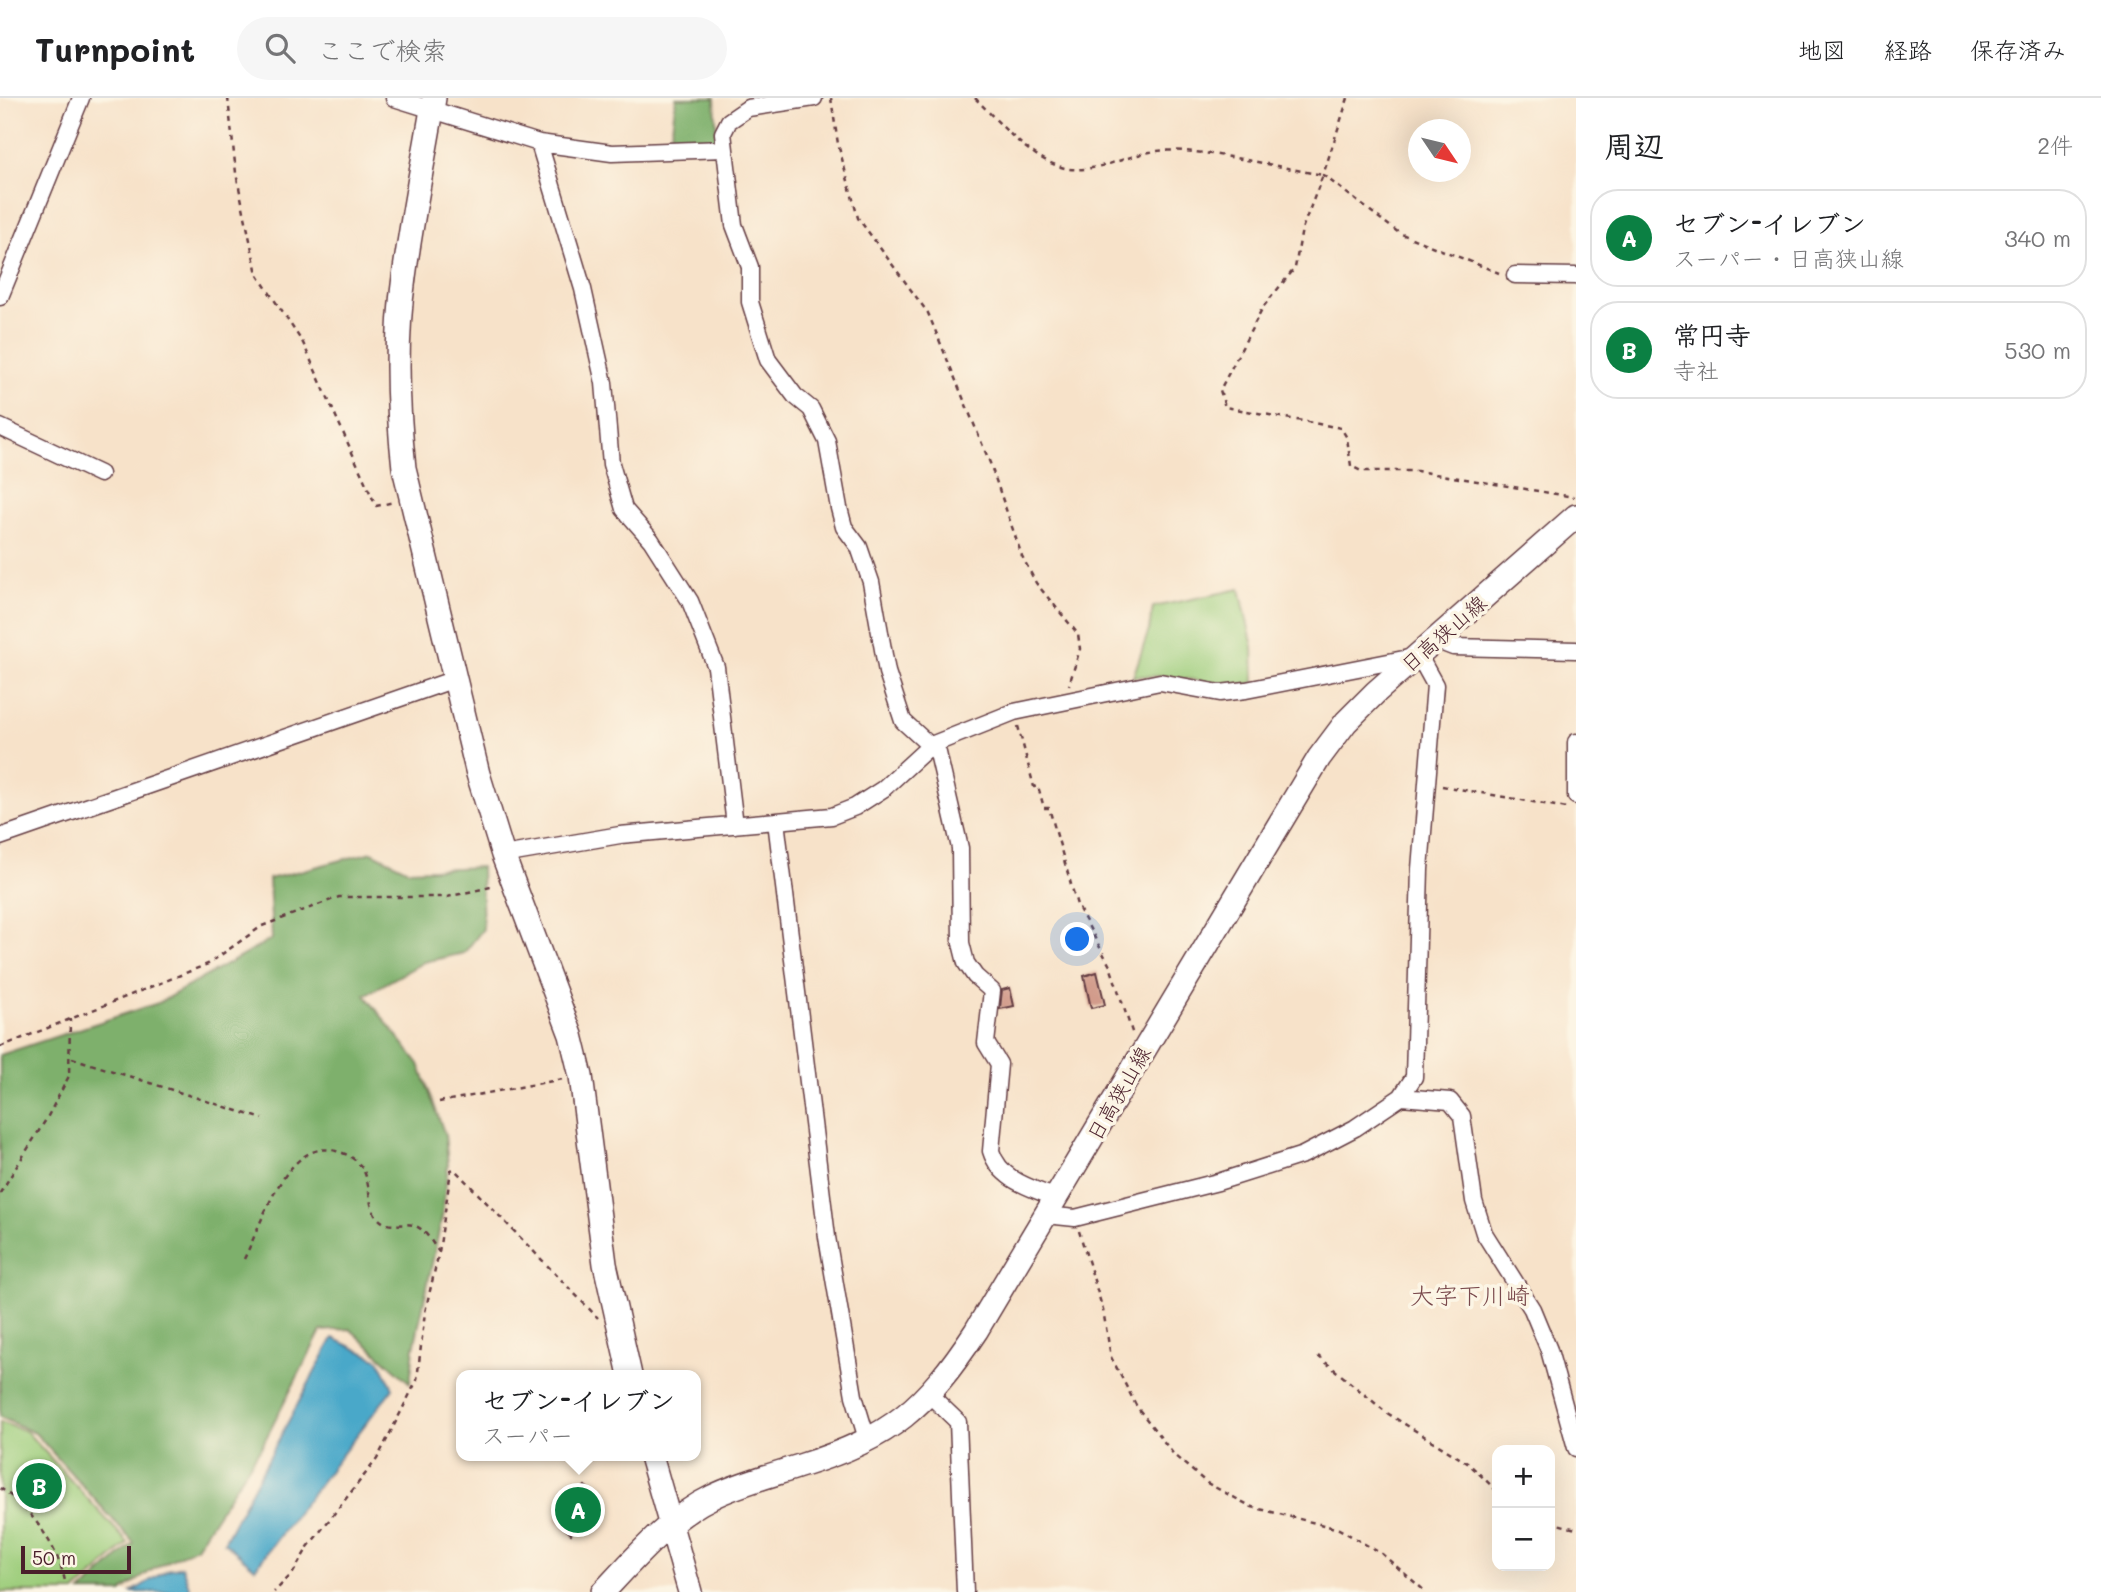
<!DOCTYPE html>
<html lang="ja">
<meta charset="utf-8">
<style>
body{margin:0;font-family:Mali,"Klee One",sans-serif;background:#f6f6f6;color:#202124}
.controls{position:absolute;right:21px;bottom:21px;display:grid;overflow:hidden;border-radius:14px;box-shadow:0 7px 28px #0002}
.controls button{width:63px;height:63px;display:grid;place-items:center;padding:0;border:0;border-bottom:2px solid #e0e0e0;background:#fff;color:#202124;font:35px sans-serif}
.compass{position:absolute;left:1408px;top:21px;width:63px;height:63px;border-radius:50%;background:#fff;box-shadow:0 7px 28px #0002;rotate:125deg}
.scale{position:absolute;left:21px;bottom:18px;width:110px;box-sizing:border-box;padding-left:7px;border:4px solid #4a1f2b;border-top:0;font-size:19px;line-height:24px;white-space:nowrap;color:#4a1f2b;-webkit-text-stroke:5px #fcf5e5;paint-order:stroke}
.you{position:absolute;left:1078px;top:842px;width:24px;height:24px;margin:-18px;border:5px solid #fff;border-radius:50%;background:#1a73e8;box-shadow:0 0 0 10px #1a73e833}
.badge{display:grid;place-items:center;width:46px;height:46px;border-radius:50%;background:#0b8043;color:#fff;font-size:23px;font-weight:700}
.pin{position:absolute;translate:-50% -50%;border:4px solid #fff;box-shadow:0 2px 7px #0006}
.popup{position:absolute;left:456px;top:1272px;width:245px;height:91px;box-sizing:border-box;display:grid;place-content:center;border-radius:14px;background:#fff;filter:drop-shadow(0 2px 5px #0005);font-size:23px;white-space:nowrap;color:#757577}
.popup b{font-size:26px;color:#202124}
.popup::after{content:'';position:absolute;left:50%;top:100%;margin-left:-14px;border:14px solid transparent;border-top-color:#fff}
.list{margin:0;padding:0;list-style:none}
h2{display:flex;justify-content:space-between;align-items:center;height:91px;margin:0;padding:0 28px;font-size:30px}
h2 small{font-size:23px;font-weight:400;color:#757577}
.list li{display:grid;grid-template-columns:46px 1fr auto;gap:21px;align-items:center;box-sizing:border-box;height:98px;margin:0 14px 14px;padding:0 14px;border:2px solid #e0e0e0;border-radius:28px}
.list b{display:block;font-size:26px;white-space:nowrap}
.list p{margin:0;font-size:23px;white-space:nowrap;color:#757577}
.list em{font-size:23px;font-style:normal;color:#757577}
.icon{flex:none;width:38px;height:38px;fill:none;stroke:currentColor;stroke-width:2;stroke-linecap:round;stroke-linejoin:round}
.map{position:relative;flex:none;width:1576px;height:1494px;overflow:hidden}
header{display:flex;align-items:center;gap:42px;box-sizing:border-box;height:98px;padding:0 35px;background:#fff;border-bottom:2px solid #e0e0e0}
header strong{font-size:33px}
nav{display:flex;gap:38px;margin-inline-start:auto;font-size:24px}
.search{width:490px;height:63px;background:#f6f6f6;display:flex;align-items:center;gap:18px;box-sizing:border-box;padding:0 24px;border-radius:38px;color:#757577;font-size:26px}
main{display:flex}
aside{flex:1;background:#fff}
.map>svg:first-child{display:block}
</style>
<header>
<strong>Turnpoint</strong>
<div class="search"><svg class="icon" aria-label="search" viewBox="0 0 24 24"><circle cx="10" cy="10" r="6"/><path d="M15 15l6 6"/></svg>ここで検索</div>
<nav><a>地図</a><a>経路</a><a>保存済み</a></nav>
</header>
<main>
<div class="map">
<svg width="1576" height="1494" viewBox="0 0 1576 1494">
<rect width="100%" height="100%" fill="#fcf5e5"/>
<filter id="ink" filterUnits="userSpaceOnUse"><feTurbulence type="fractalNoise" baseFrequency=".0143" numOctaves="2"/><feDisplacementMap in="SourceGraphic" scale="14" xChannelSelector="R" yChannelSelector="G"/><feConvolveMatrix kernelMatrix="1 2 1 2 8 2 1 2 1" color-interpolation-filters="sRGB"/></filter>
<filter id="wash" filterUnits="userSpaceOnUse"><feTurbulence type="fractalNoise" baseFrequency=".00686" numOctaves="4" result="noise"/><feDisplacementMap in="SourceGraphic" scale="28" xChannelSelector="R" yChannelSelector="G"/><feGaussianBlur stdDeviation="1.57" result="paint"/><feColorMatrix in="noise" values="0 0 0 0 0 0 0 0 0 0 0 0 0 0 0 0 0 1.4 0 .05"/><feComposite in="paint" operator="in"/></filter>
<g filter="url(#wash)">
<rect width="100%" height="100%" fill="#f7e2c9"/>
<path fill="#9dcd7c" stroke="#747654" stroke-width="2" d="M1240,491l13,58 1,36c-41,5 -79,-11 -121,-6l16,-47 4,-23z
M0,1324l26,9 102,112 -53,49h-75z"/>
<path fill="#7eb06c" stroke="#64684c" stroke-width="2" d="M676,0h39l2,45 -25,-4 -22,5z
M372,754l36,18 73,-3 2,62 -19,24 -40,9 -59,33 54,69 26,71 3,30 -6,52 -28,131 -4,35 -60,-54 -29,2 -59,115 -66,101 -41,21 -34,24h-40l53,-49 -99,-110 -35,-16v-362l158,-52 114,-64 -3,-60z"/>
<path fill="#4aa8c9" stroke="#4a647a" stroke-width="2" d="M333,1240l46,22 14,28 -138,180 -31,-26z
M182,1468l9,26h-59l35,-22z"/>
<g id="blocks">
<path fill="#d29b8b" d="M1097,874l8,33 -14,3 -7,-32z
M1010,890l4,18 -14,3 2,-19z
M585,1388l16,15 -30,33 -16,-15z"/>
</g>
</g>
<g filter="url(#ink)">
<use href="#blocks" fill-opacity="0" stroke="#643c43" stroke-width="2"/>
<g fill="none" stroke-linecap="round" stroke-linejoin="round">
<g stroke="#643c43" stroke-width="19">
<path id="street" d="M394,0l145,45 73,10 112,-4
M814,0l-66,10 -19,13 -6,12 11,92 16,42v35l18,58 27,36 16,13 16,32 12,67 5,19 15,20 12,35 16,90 16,49 35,32 22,95 1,95 5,20 9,13 17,15 -6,52 13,21 -8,87c9,29 38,36 65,47
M539,45l44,146 21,94 7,81 13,45 27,31 39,61 26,66 19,158
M1515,177l61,1
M0,199l81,-199
M0,329l100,47
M1435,542l18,7 123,3
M1576,644v54
M776,723l51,416 27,159 13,43
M0,739l455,-158
M503,757l117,-20 212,-19 23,-9 28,-18 48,-44 83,-33 146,-30 60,11 26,-3 173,-34 16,29 -15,184 -6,208 -13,20 -46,31 -52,27 -85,27 -143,36 -29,-3
M1401,999l49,4 12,15 12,85 10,32 48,76 17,41 27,98
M930,1297l28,27 7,170"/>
</g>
<g stroke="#643c43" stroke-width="26">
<path id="secondary" d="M434,0c-10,60 -22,119 -30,179 -9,63 -7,128 0,191l74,306 25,81 68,180 10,41 24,188 25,111
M651,1358l39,136
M603,1494c32,-34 67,-75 109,-95 28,-14 61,-22 91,-32 89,-28 122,-57 173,-134l343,-573 27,-36 30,-30 200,-176"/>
</g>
<path stroke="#643c43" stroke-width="2.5" stroke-dasharray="5 5" stroke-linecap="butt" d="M228,0l8,75 21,101 46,69 73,163 18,-4
M831,0l7,46 20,74 70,95 62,150 32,93 14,27 42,51 2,15 -11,36
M975,0c26,26 50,57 86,69 26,9 63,-10 89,-15 38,-8 131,16 173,23l-21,54 -7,39 -32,39 -43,83 5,17 116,21 6,10 4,28 10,5h56l157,26
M1348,0l-25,77 76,58 100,40
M1018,628l16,61 4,-1 6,22h5l28,97 33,61 23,69
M1442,688l125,22
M0,949l208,-83 54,-38 77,-29h108l48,-11
M72,960l191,61
M439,1004l124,-23
M0,1095l47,-75 22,-42 1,-57
M1079,1133l24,79 8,47 26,50 38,49 32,27 45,24 87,22 43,25 44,38
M439,1154l12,-82 3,-1 144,149
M244,1161c18,-35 42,-122 92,-108 9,2 17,6 23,13 14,15 6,40 19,54 11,12 22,4 35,7 12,3 19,18 26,27l-14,60 -8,68 -40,79 -69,88 -15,26 -19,19
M1318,1258l69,57 82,51 28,27
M0,1390c31,20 57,57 65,93
M1550,1424l26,7"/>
<use href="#street" stroke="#fff" stroke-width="16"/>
<use href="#secondary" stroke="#fff" stroke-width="23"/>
</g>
</g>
<g text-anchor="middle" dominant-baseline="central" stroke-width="7" stroke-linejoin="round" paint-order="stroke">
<g font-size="21" fill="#4a1f2b" stroke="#fcf5e5">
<text transform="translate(1443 535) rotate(-41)">日高狭山線</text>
<text transform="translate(1118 995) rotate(-60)">日高狭山線</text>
</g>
<g font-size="24" fill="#7a4a4d" stroke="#fcf5e5">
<text x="1470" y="1196">大字下川崎</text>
</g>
</g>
</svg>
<div class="controls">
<button>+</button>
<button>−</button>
</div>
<svg class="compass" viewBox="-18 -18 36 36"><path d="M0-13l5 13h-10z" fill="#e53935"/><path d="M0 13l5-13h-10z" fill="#757577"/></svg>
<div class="scale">50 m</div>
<div class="you"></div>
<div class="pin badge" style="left:578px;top:1412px">A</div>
<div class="popup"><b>セブン-イレブン</b>スーパー</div>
<div class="pin badge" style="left:39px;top:1388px">B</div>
</div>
<aside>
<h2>周辺<small>2件</small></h2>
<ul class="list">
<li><span class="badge">A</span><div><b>セブン-イレブン</b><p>スーパー · 日高狭山線</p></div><em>340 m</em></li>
<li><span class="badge">B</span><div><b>常円寺</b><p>寺社</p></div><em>530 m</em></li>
</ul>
</aside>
</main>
